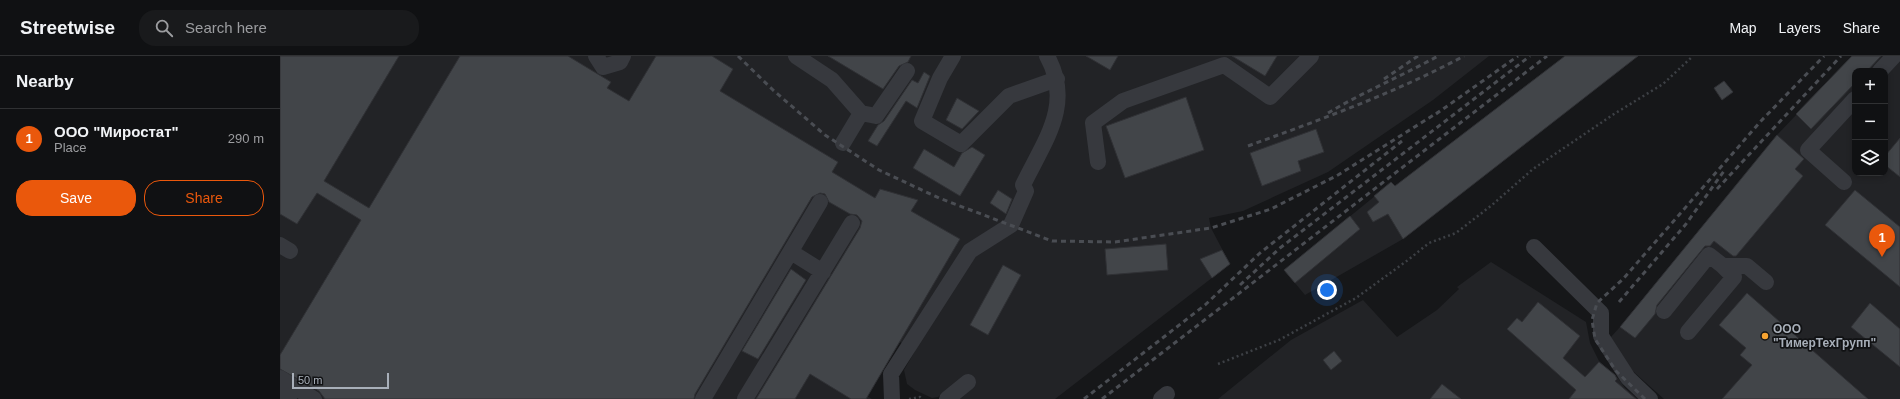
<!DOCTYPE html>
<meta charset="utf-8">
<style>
body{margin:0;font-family:Helvetica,sans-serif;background:#191a1c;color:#f1f3f6}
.controls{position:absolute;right:12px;top:12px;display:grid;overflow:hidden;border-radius:8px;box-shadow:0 2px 6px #0003}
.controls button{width:36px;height:36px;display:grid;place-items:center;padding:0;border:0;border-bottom:1px solid #303133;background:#101113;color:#f1f3f6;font:20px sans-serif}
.scale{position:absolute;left:12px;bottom:10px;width:97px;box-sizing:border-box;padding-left:4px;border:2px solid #a8afb9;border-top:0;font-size:11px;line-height:14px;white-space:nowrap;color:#a8afb9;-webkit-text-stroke:3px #111214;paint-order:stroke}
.you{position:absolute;left:1047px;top:234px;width:14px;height:14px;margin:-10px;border:3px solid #fff;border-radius:50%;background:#1a73e8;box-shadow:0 0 0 6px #1a73e833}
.badge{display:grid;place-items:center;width:26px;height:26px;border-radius:50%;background:#ea580c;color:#fff;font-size:13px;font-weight:700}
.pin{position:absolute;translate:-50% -33px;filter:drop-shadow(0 1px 2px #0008)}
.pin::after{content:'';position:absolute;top:21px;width:14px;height:12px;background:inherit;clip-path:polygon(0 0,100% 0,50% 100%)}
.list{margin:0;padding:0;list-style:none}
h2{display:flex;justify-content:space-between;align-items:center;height:52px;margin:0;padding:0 16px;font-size:17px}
h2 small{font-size:13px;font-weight:400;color:#9c9da0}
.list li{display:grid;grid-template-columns:26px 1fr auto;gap:12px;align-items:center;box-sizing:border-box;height:60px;padding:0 16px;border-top:1px solid #303133}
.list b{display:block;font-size:15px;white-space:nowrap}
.list p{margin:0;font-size:13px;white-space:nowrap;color:#9c9da0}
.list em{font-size:13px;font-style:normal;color:#9c9da0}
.actions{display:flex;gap:8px;padding:12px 16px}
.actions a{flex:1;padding:9px 0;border:1px solid #ea580c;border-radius:16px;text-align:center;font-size:14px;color:#ea580c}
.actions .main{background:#ea580c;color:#fff}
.icon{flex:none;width:22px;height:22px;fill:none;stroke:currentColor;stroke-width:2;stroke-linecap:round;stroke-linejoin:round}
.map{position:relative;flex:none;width:1620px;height:343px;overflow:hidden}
header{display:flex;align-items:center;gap:24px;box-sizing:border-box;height:56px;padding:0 20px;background:#101113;border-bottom:1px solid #303133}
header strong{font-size:19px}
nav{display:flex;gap:22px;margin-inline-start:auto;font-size:14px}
.search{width:280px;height:36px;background:#191a1c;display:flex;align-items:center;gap:10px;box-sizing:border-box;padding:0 14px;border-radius:16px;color:#9c9da0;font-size:15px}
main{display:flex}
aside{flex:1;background:#101113}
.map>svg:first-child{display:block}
</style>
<header>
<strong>Streetwise</strong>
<div class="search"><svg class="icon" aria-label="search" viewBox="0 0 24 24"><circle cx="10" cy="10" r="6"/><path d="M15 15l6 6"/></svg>Search here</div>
<nav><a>Map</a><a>Layers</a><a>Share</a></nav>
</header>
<main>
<aside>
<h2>Nearby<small></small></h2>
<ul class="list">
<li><span class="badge">1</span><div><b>ООО &quot;Миростат&quot;</b><p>Place</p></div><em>290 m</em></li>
</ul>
<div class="actions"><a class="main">Save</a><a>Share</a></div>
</aside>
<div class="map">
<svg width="1620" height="343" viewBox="0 0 1620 343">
<rect width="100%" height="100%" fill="#161719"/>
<path fill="#222326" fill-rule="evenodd" d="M0,0h1209l-56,44 -105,72 -85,39 -34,7 2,10 19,36 -175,135h-103l-7,-8 -7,6 -6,1 -17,-8 -8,-6 -3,-14 11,-19 -15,-9 -33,54 5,3h-592z
M1285,0h73l-235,183 -98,56 -21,-25 107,-87 4,3z
M1572,0h48v343h-236l-38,-34 -16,-27 10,-11 157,-192zM1575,15h30v102h-30z
M1211,206l95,60 4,21 9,18 19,17 7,10 13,11h-420l73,-59 72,-40 34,37 40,-27 22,-21 -2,-2z"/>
<path fill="#424549" stroke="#303135" d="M0,0h119l-75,125 45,27 91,-152h108l43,26 -4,6 22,13 27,-45h56l21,13 -13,22 118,71 -6,10 43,26 5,-9 38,11 -7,11 49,28 -94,160h-15l-41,-25 -15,25h-39l104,-171 2,-7 -5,-6 -7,-1 -21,-12 -4,-8 -5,-1 -8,4 -117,197 -1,5h-369l-6,-8 -39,-22v-14l81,-135 -44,-27 -20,31 -17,-10z
M548,0h83l-3,6 -9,4 -16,23z
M806,0h32l-8,14z
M952,0h45l-12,20z
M1285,0h73l-235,183 -15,-25 -15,8 -6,-10 12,-10 -5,-6 17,-14 4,4z
M1572,0h29l-14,15h-12v12l-44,46 -15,-15z
M644,16l6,4 -13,32 -11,-7 -29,45 -9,-5 10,-16 6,-4 28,-41 6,3z
M1444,25l9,11 -11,8 -8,-12z
M906,41l18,53 -79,28 -19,-52z
M677,42l22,13 -17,18 -16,-9z
M1036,73l8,23 -26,9 3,10 -39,15 -12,-33z
M1497,79l27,24 -9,10 8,7 -67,80h-3l-19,-15 -4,5h-5l-48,59 -2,9 -20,24 -15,-11z
M1620,82v39l-15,-12v-9z
M692,91l13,8 -25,41 -47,-28 11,-19 30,18 8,-14z
M718,134l14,9 -6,15 -16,-11z
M1575,134l45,37v60l-75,-62z
M1070,160l10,13 -65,54 -11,-13z
M886,188l2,26 -61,5 -2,-26z
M942,194l8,14 -18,14 -12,-19z
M723,209l18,10 -33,60 -18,-10z
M511,213l15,11 -48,79 -16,-8z
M1467,237l121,106h-146l30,-34 -12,-10 6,-7 -27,-23z
M1258,246l42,34 -17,22 22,19 14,-15 16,13 2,4 -2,2 21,18h-67l7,-9 -69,-61 10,-11 5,4z
M1590,247l30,26v38l-49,-40z
M1054,295l8,10 -11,9 -8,-10z
M1162,328l19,15h-31z"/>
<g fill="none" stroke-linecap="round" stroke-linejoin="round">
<path stroke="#3d4045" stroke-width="2.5" stroke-dasharray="2 3" stroke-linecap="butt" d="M938,308l61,-24 77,-42 52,-38 21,-17 27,-10 36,-28 41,-36 81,-55 49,-30 30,-28
M629,343l11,-2 2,2"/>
<path stroke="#37393e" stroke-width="16" d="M316,0l7,11 17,-5 3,-6
M516,0l36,24 29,33 15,3 31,-45
M673,0l-13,22 -18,43 39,23 48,-48 48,-17
M1600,15l14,-15
M563,87l18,-30
M818,106l-5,-39 30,-22 101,-36 46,32 41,-41
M1564,126l-36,-32 47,-51
M0,189l10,6
M1254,191l67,66v23l27,42 22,21
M511,196l32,20
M1384,255l45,-56 14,11h24l19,16
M1408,276l46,-55 -11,-11
M0,322l34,21
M0,337l9,6
M423,343l117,-197
M465,343l107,-176
M612,343l-1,-25 79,-123 41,-26 15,-34 -3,-6c21,-44 51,-80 24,-129
M667,343l21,-17
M881,343l6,-5"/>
<path stroke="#4a4d53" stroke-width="3" stroke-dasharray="5 4" stroke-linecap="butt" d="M458,0l35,34 52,45 54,35 60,28 113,43 63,1 96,-14 60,-19 67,-34 102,-64
M1104,23l34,-23
M1048,57c35,-21 74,-37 110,-57
M1156,58l82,-58
M968,90c74,-27 147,-53 216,-90
M1437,133l124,-133
M960,229l40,-37 250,-192
M1339,246l67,-78 38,-53
M804,343l121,-94 55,-52 142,-112
M822,343l445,-343
M1365,343l-29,-28 -21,-32 -3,-19 5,-17 26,-24 138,-158 63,-65"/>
</g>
<circle fill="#f6a331" stroke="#111214" stroke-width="1.5" cx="1485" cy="280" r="4"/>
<g text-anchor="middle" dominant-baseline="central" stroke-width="3.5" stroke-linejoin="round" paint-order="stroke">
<g font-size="12" font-weight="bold" fill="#a8afb9" stroke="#111214" text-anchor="start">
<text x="1493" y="273">ООО<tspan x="1493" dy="14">"ТимерТехГрупп"</tspan></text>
</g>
</g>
</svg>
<div class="controls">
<button>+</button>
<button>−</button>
<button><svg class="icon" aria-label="layers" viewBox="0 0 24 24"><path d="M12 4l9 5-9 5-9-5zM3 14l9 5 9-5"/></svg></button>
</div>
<div class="scale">50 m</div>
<div class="you"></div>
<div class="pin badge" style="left:1602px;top:201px">1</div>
</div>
</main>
